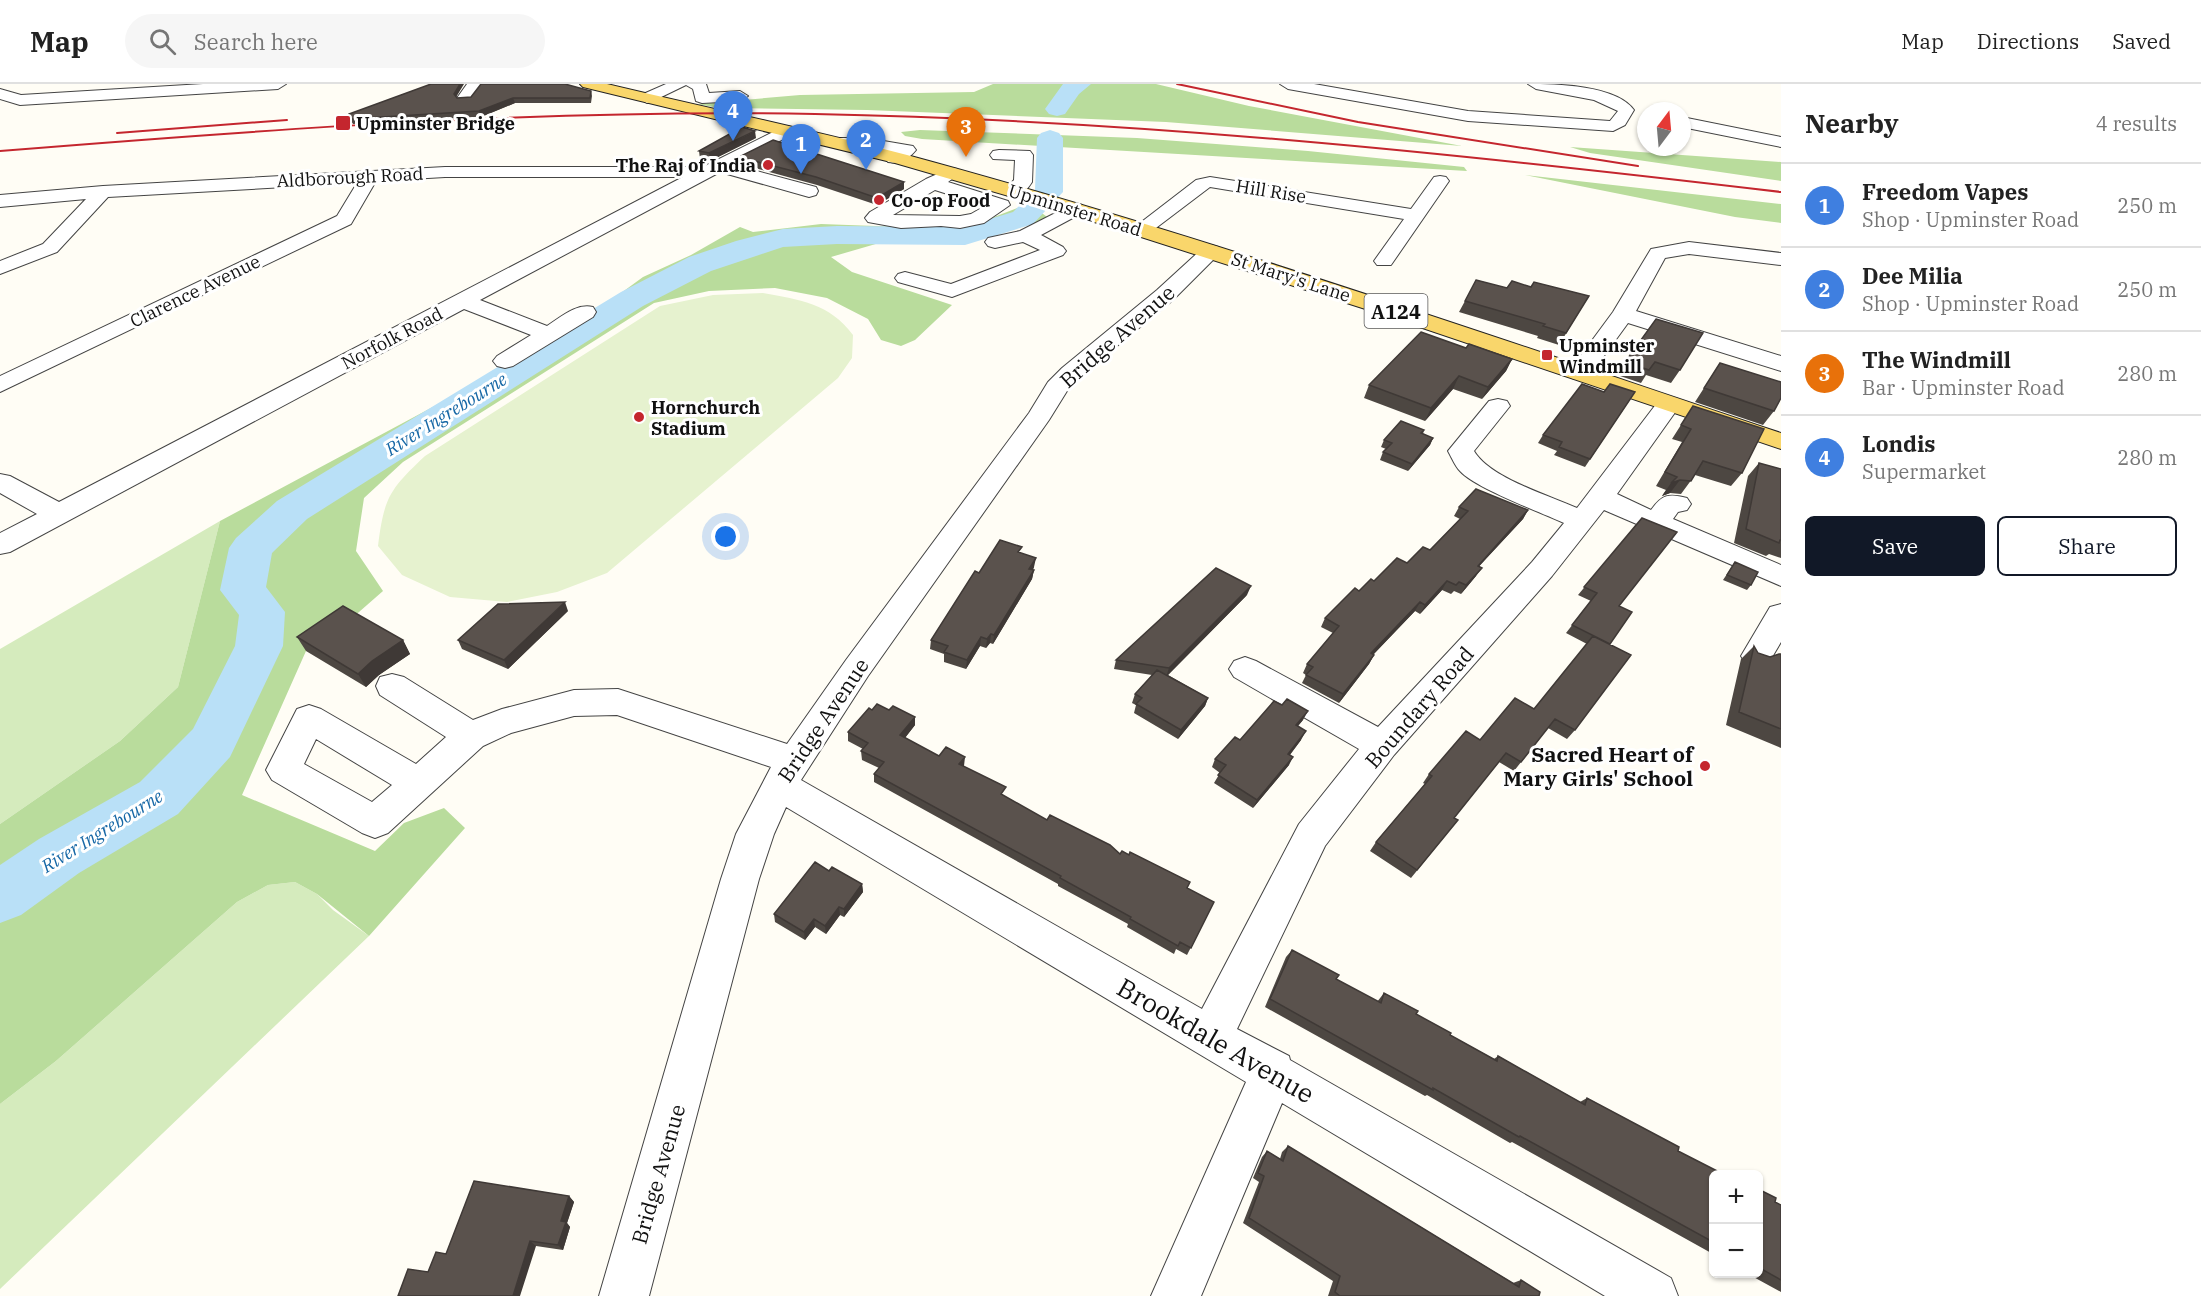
<!DOCTYPE html>
<meta charset="utf-8">
<style>
body{margin:0;font-family:"IBM Plex Serif",serif;background:#f6f6f6;color:#222}
.controls{position:absolute;right:18px;bottom:18px;display:grid;overflow:hidden;border-radius:9px;box-shadow:0 2px 4px #0004}
.controls button{width:54px;height:54px;display:grid;place-items:center;padding:0;border:0;border-bottom:2px solid #e0e0e0;background:#fff;color:#222;font:30px sans-serif}
.compass{position:absolute;left:1637px;top:18px;width:54px;height:54px;border-radius:50%;background:#fff;box-shadow:0 2px 4px #0004;rotate:16deg}
.you{position:absolute;left:726px;top:453px;width:21px;height:21px;margin:-15px;border:4px solid #fff;border-radius:50%;background:#1a73e8;box-shadow:0 0 0 9px #1a73e833}
.badge{display:grid;place-items:center;width:39px;height:39px;border-radius:50%;background:#111827;color:#fff;font-size:20px;font-weight:700}
.pin{position:absolute;translate:-50% -50px;filter:drop-shadow(0 2px 3px #0008)}
.pin::after{content:'';position:absolute;top:32px;width:21px;height:18px;background:inherit;clip-path:polygon(0 0,100% 0,50% 100%)}
.list{margin:0;padding:0;list-style:none}
h2{display:flex;justify-content:space-between;align-items:center;height:78px;margin:0;padding:0 24px;font-size:26px}
h2 small{font-size:20px;font-weight:400;color:#767676}
.list li{display:grid;grid-template-columns:39px 1fr auto;gap:18px;align-items:center;box-sizing:border-box;height:84px;padding:0 24px;border-top:2px solid #e0e0e0}
.list b{display:block;font-size:22px;white-space:nowrap}
.list p{margin:0;font-size:20px;white-space:nowrap;color:#767676}
.list em{font-size:20px;font-style:normal;color:#767676}
.actions{display:flex;gap:12px;padding:18px 24px}
.actions a{flex:1;padding:14px 0;border:2px solid #111827;border-radius:9px;text-align:center;font-size:21px;color:#111827}
.actions .main{background:#111827;color:#fff}
.icon{flex:none;width:33px;height:33px;fill:none;stroke:currentColor;stroke-width:2;stroke-linecap:round;stroke-linejoin:round}
.map{position:relative;flex:none;width:1781px;height:1212px;overflow:hidden}
header{display:flex;align-items:center;gap:36px;box-sizing:border-box;height:84px;padding:0 30px;background:#fff;border-bottom:2px solid #e0e0e0}
header strong{font-size:28px}
nav{display:flex;gap:33px;margin-inline-start:auto;font-size:21px}
.search{width:420px;height:54px;background:#f6f6f6;display:flex;align-items:center;gap:15px;box-sizing:border-box;padding:0 21px;border-radius:33px;color:#767676;font-size:22px}
main{display:flex}
aside{flex:1;background:#fff}
.map>svg:first-child{display:block}
</style>
<header>
<strong>Map</strong>
<div class="search"><svg class="icon" aria-label="search" viewBox="0 0 24 24"><circle cx="10" cy="10" r="6"/><path d="M15 15l6 6"/></svg>Search here</div>
<nav><a>Map</a><a>Directions</a><a>Saved</a></nav>
</header>
<main>
<div class="map">
<svg width="1781" height="1212" viewBox="0 0 1781 1212">
<rect width="100%" height="100%" fill="#fffdf5"/>
<path fill="#d5ebbd" d="M220,437l-42,166 -58,54 -120,83v-175z
M295,798l22,12 16,16 36,26 -369,353v-185l56,-43 181,-159 31,-17z"/>
<path fill="#b9dc9c" d="M993,0h163l93,22 213,40 -296,-24 -299,-12 -148,-2 -22,-4 103,-9 174,-3z
M920,46l217,8 171,13 156,16 3,4 -545,-32 -17,-3 -4,-4z
M1570,63l211,15v19l-191,-28z
M1525,91l256,29v19l-46,-6z
M1020,123l19,4 11,8 -93,25 -71,-3 -55,16 21,15 100,33 -37,35 -14,6 -20,-6 -13,-21 -41,-21 -52,-10 -66,3 -55,12 -251,159 -39,36 -8,53 27,40 -32,28 -45,32 -64,144 133,56 29,-28 40,-15 21,20 -96,108 -52,-42 -22,-12 -27,3 -31,17 -181,159 -56,43v-280l120,-83 58,-54 42,-166 265,-142 121,-75 37,-27 48,-22 49,-28 13,5 68,-8 109,4 51,-6z"/>
<path fill="#e6f2cf" d="M763,209c38,7 66,10 90,42l-1,23 -14,20 -231,195 -50,19 -50,10 -57,-5 -48,-22 -24,-29c6,-49 12,-57 47,-90l235,-150 53,-11z"/>
<g fill="none" stroke-linecap="round" stroke-linejoin="round">
<path fill="#b9e0f7" fill-rule="evenodd" d="M1063,0h28l-12,10 -14,20 -8,2 -8,-2 -4,-5z
M1050,46l9,3 4,5v54l-30,32 -68,21 -128,-1 -54,3 -72,24 -68,35 -336,213 -35,34 -6,34 19,25 -2,34 -53,111 -52,57 -99,59 -58,42 -21,8v-58l39,-26 101,-57 53,-53 42,-83 4,-31 -19,-25 9,-42 7,-10 41,-37 344,-209 68,-35 47,-16 47,-12 54,-3 126,1 50,-15 22,-22 2,-52 4,-5z"/>
<g stroke="#444" stroke-width="2">
<path id="minor" d="M203,0h83l-8,5 -258,16 -20,-6v-10l21,6z
M467,0h16l-12,17h-12l-2,-3z
M666,0h40l3,9 31,-2 8,5 -8,5 -38,2 -6,-2 -3,-12 -7,-4 -33,16 -6,2 -8,-5 2,-3z
M1280,0h34l154,27 142,10 8,-10 -24,-11 -58,-11 -8,-5c29,0 88,1 106,26l-9,15 -12,6 -145,-10 -180,-32z
M1682,33l99,20v10l-99,-20z
M785,42l6,1 2,4 -2,4 -57,30 82,22 2,4 -2,4 -7,2 -89,-25 -240,128 67,26c14,-9 29,-23 46,-19l3,5 -3,5 -80,49 -8,2 -8,-2 -4,-5 4,-5 34,-21 -67,-26 -454,243 -10,2v-21l37,-19 -37,-21v-19l10,2 49,26 624,-325h-238l-69,4 -25,43 -351,168v-16l337,-160 20,-33 -249,14 -51,55 -57,22v-13l43,-17 43,-45 -86,8v-12l103,-9 342,-19h243l11,2z
M837,54h29l41,7 6,1 3,4c-7,9 -18,14 -28,12l-3,-4 6,-6 -25,-4 -35,-1 -3,-4 3,-4z
M999,66l31,1 3,4 -1,27c-6,10 -14,16 -26,13l-2,-4 10,-11 1,-20 -22,-1 -3,-4 3,-4z
M951,84l6,1 3,4 -12,9 60,19 2,4 -26,18 -24,5 -19,-2 -40,2 -33,-6 -3,-4 5,-6 56,-33zM935,106l50,16 -14,8 -11,2 -67,-1z
M1440,92l6,1 3,4 -58,84h-14l-3,-4 30,-42 -194,-32 -62,47h-14l-3,-4 65,-50 14,-3 201,32 23,-32z
M1075,119l7,2 2,4 -2,4 -41,22 22,12 3,4 -3,4 -111,42 -54,-15 -3,-4 3,-4 7,-2 46,12 89,-34 -17,-8 -28,6 -7,-2 -3,-4 3,-4 32,-7z
M1689,158l92,11v12l-92,-11 -24,4 -29,53 145,45v15l-153,-48 -40,55 -8,2 -8,-2 -4,-5 45,-61 38,-63z
M1211,161l7,2 3,4 -3,4 -45,45 -95,78 -11,13 -18,29 -181,256 -67,104 401,229 97,-185 60,-75 -125,-72 -5,-8 5,-8 11,-4 11,4 122,66 154,-165 32,-39c-24,-11 -89,-35 -104,-52 -5,-5 -8,-13 -12,-20l41,-50 9,-2 9,2 3,5 -36,45c16,27 74,44 103,57l83,-109 9,-2 9,2 3,5 -64,90 34,16c11,-15 17,-17 36,-12l4,6 -4,6 -9,2 -5,7 108,46v21l-177,-76 -52,66 -158,179 -69,91 -88,183 52,27 1,4 381,218 7,18h-73l-323,-193 -81,193h-50l95,-214 -460,-275 -12,27 -15,45 -110,417h-50l122,-417 15,-45 35,-67 -154,-52 -43,1 -63,17 -28,13 -95,87 -13,5 -13,-5 -90,-53 -6,-10 31,-61 12,-4 12,4 95,55 30,-27 -66,-42 -4,-9 4,-9 12,-3 12,3 69,43 29,-11 72,-19 44,-1 169,55 59,-84 183,-247 19,-31 14,-14 95,-78 47,-43zM316,655l76,46 -20,17 -68,-38z
M1781,520v38l-13,22 -11,4 -11,-4 -5,-8 29,-49z"/>
</g>
<g stroke="#222" stroke-width="2">
<path id="major" d="M580,0h27c100,24 201,45 300,71 295,80 584,181 874,278v16l-400,-135 -321,-103 -165,-48 -312,-76z"/>
</g>
<use href="#minor" fill="#fff" fill-rule="evenodd"/>
<use href="#major" fill="#f9d66b" fill-rule="evenodd"/>
<path stroke="#c4262e" stroke-width="2" d="M1177,0l181,38 280,44
M117,49l170,-13
M0,67c271,-22 543,-42 815,-37 324,6 645,40 966,78"/>
</g>
<path fill="#4d4742" d="M591,7l1,5 -1,7h-76l-34,14 -128,7 -3,-5 106,-22 1,1z
M756,54l-46,23 -10,-2 -1,-8z
M739,73l165,32 -27,16 -60,-20 -77,-21z
M1531,203l58,9 -30,49 -22,-7 1,-2 -79,-24 6,-11 42,-13z
M1656,235l24,51 -9,13 -25,-8 -5,8 -24,-8 8,-13z
M1466,264l46,11 -6,12 -24,28 -29,-10 -28,32 -61,-23 5,-13z
M1720,279l54,48 -11,14 -68,-23z
M1604,308h31l-50,75 -31,-12 3,-4 -19,-8 5,-8z
M1693,322l49,67 -11,13 -36,-11 -14,19 -11,-1 -8,3 4,-6 -10,-4 26,-44 -10,-3z
M1424,346l-1,4 10,4 -3,7 -22,26 -28,-11 3,-8 3,-3 -5,-2 3,-7z
M1759,379l22,6v89l-12,-4 -3,2 -32,-13 14,-67z
M1459,423l69,3 -5,9 -44,47 -3,10 -15,18 -7,-3 -3,3 -9,-4 -22,24 -5,-3 -42,44h1l-5,9 -30,39 -37,-20 4,-8 -3,-2 4,-9 26,-31 -12,-6 4,-9 34,-27 71,-41 30,-31 -6,-3z
M1642,434l-33,126 -34,86 -8,9 -19,-11 -34,43 -15,-9 -45,56 4,2 -47,58 -41,-27 6,-9 49,-58 -2,-1 6,-9 51,-34 54,-31 53,-65 -21,-11 25,-32 -13,-6z
M1021,469l13,14 -1,3h1l-2,9 -39,65 -3,-1 -4,5 -6,-2 -14,23 -22,-7v-8l-14,-5 1,-9 48,-67z
M1735,478l16,23 -4,5 -24,-10z
M1247,511l-79,80 40,23 -3,8 -27,33 -44,-26 2,-8 -4,-2 3,-9 17,-19 -38,-6 2,-9z
M568,527l-60,58 -46,-20 -4,-9z
M297,553l106,3 7,14 -31,21 -13,12 -60,-36z
M1754,562l4,7 12,4 11,-3v94l-55,-23 15,-66z
M872,626h17l26,7v8l-10,13 34,18 25,10v1l40,29 43,24 73,34 94,48 -27,53 -11,-6 -2,5 -47,-27 1,-3 -70,-38v-2l-184,-102v-8l5,-6 -17,-8 -1,-9 2,-2 -15,-8v-9z
M1303,636l-5,6 3,14 -11,15 -1,10 -36,43 -39,-25 6,-10 -8,-6 3,-8 25,-19z
M829,787l33,13 1,8 -19,25 -4,-2 -14,19 -11,-7 -10,13 -30,-18 -1,-8z
M1292,866l44,29 41,23 7,-9 32,21 34,21 44,24 4,-3 82,46 7,-4 91,53 35,23v80l-201,-112 -2,1 -83,-48 -2,1 -160,-89 21,-50z
M1288,1062l225,137 8,-3 18,16h-211l5,-15 -90,-58 16,-41 -6,-4 9,-21 5,-6 13,8 2,-7z
M1758,1105l17,13 6,3v87l-33,-18h10z
M569,1112l5,6 -7,21 3,4 -7,23 -27,-4 -108,26 18,-18z"/>
<path fill="#3f3936" d="M460,0h4l-9,15 -1,-5z
M513,14l2,5 -34,14 -2,-6z
M755,47l1,7 -46,23 -1,-8z
M904,98v7l-27,16v-7z
M1512,275l-6,12 -24,28 6,-12z
M1459,292l-6,13 -28,32 6,-13z
M1433,354l-3,7 -22,26 4,-7z
M1680,396l-10,13 -8,3 9,-13z
M1528,426l-5,9 -51,55 6,-8z
M1036,474l-2,9 -6,11 1,-9z
M1482,484l-6,8 -15,18 5,-9z
M1034,486l-2,9 -39,65 1,-9z
M1447,497l-5,9 -22,24 5,-9z
M1251,502l-4,9 -81,82 3,-9z
M565,518l3,9 -60,58 -4,-9z
M1420,518l-5,9 -49,51 5,-9z
M991,550l-1,9 -4,5 1,-9z
M981,553l-1,9 -14,23 1,-9z
M403,556l7,14 -31,21 -13,12 -8,-13 14,-13z
M1374,571l-5,9 -30,39 4,-9z
M1208,614l-3,8 -27,33 3,-9z
M1308,627l-5,9 -12,14 5,-9z
M915,633v8l-15,19v-9z
M1306,647l-5,9 -17,22 4,-8z
M965,673l-1,9 -6,7 1,-9z
M1293,673l-4,8 -36,43 4,-8z
M862,800l1,8 -19,25v-8z
M839,823l1,8 -14,19 -1,-8z
M814,835l1,8 -10,13 -1,-8z
M569,1112l5,6 -7,21 3,4 -7,23 -5,-5 3,-24z
M530,1157l6,5 -16,50h-7z"/>
<path fill="#5a524d" stroke="#3f3936" stroke-width="1.5" d="M431,0h29l-6,10 3,4 14,-1 10,-13h84l26,7 -1,7h-77l-34,13 -129,8 -1,-5z
M742,43l13,4 -46,22 -10,-2z
M773,56l131,42 -27,16 -61,-21 -77,-20z
M1476,196l31,8 5,-7 19,6 3,-5 55,14 -23,37 -23,-7 2,-2 -80,-23z
M1656,235l47,14 -23,37 -25,-8 -6,8 -24,-8z
M1421,248l45,16 3,-4 43,15 -24,28 -29,-11 -28,32 -62,-23z
M1720,279l61,19v16l-7,13 -70,-23z
M1582,300l22,8 6,-8 25,8 -45,67 -31,-12 3,-5 -19,-7z
M1693,322l71,23 -22,44 -39,-12 -12,20 -11,-1 -9,3 6,-6 -12,-5 26,-43 -10,-4z
M1401,337l23,9 -3,3 12,5 -21,26 -29,-12 9,-9 -8,-3z
M1759,379l22,6v71h-1l-1,3 -33,-14z
M1476,405l52,21 -50,56 4,2 -16,17 -7,-3 -3,3 -9,-4 -22,24 -5,-3 -49,51 3,2 -31,39 -37,-19 7,-8 -6,-3 32,-38 -14,-8 30,-30 4,3 12,-12 3,2 23,-23 10,5 16,-16 7,3 38,-39 -9,-4z
M1642,434l35,14 -58,74 13,6 -22,32 -38,-19 25,-32 -13,-6z
M1000,456l22,7 -4,5 18,6 -7,11 5,1 -40,65 -3,-1 -4,5 -6,-2 -14,23 -23,-8 4,-6 -17,-6 44,-69 4,2z
M1735,478l23,10 -7,13 -24,-10z
M1216,484l35,18 -82,82 -53,-8z
M565,518l-61,58 -46,-20 40,-36z
M343,522l60,34 -31,21 -14,13 -61,-37z
M1593,552l38,19 -56,75 -20,-11 -34,43 -15,-9 -52,65 4,2 -41,50 -41,-28 56,-66 -3,-2 37,-43 14,9 35,-42 19,11z
M1754,562l4,7 12,4 9,-3h2v75l-42,-17z
M1157,586l51,28 -27,32 -45,-26 6,-6 -7,-4z
M1287,615l21,12 -12,14 10,6 -18,23 5,3 -36,43 -39,-25 8,-10 -11,-6 20,-22 5,3 34,-39 8,4z
M877,620l12,6 4,-4 22,11 -15,18 39,21 7,-9 19,10 -6,7 47,23 -5,7 46,26 3,-5 60,30 10,9 2,-3 7,4 1,-3 60,30 -3,6 27,14 -23,46 -11,-6 -2,4 -48,-27 1,-2 -71,-39 1,-2 -187,-102 10,-12 -23,-11 7,-8 -20,-11 21,-24 3,2z
M815,778l14,9 3,-4 30,17 -18,25 -5,-2 -14,19 -11,-7 -10,13 -30,-18z
M1292,866l47,25 -3,4 45,24 3,-10 34,18 -2,3 35,19 -1,2 47,26 1,-5 87,49 2,-7 92,49 -1,4 45,23h-10v68l-193,-106 -1,1 -86,-49v2l-163,-91z
M1288,1062l231,141 2,-7 19,12 -1,4h-199l-5,-4 5,-16 -91,-58 15,-42 -6,-3 9,-22 16,10z
M474,1097l95,15 -8,25 5,1 -8,23 -28,-4 -17,55h-115l10,-27 20,3 8,-20 10,2z
M1758,1105l18,9 -1,4 6,3v75l-23,-13z"/>
<g fill="#c4262e" stroke="#fff" stroke-width="2">
<rect x="335" y="31" width="16" height="16" rx="3"/>
<circle cx="768" cy="81" r="6"/>
<circle cx="879" cy="116" r="6"/>
<rect x="1541" y="265" width="12" height="12" rx="3"/>
<circle cx="639" cy="333" r="6"/>
<circle cx="1705" cy="682" r="6"/>
</g>
<g text-anchor="middle" dominant-baseline="central" stroke-width="6" stroke-linejoin="round" paint-order="stroke">
<g font-size="18" font-weight="bold" fill="#111" stroke="#fff" text-anchor="start">
<text x="356" y="39">Upminster Bridge</text>
<text x="756" y="81" text-anchor="end">The Raj of India</text>
<text x="891" y="116">Co-op Food</text>
<text x="1559" y="261">Upminster<tspan x="1559" dy="21">Windmill</tspan></text>
<text x="651" y="323">Hornchurch<tspan x="651" dy="21">Stadium</tspan></text>
</g>
<g font-size="18" fill="#111" stroke="#fff">
<text transform="translate(350 93) rotate(-3)">Aldborough Road</text>
<text transform="translate(1271 107) rotate(9)">Hill Rise</text>
<text transform="translate(1075 126) rotate(17)">Upminster Road</text>
<text transform="translate(1291 193) rotate(18)">St Mary's Lane</text>
<text transform="translate(195 207) rotate(-26)">Clarence Avenue</text>
<text transform="translate(392 254) rotate(-28)">Norfolk Road</text>
</g>
<g font-size="18" font-style="italic" fill="#1768a6" stroke="#fff">
<text transform="translate(446 330) rotate(-32)">River Ingrebourne</text>
<text transform="translate(102 747) rotate(-32)">River Ingrebourne</text>
</g>
<rect fill="#fff" stroke="#585858" stroke-width="1.5" x="1364.5" y="210" width="63" height="34" rx="4.5"/>
<g font-size="20" font-weight="bold" fill="#111">
<text x="1396" y="227">A124</text>
</g>
<g font-size="21" fill="#111" stroke="#fff">
<text transform="translate(1117 252) rotate(-41)">Bridge Avenue</text>
<text transform="translate(1419 623) rotate(-49)">Boundary Road</text>
<text transform="translate(823 636) rotate(-56)">Bridge Avenue</text>
<text transform="translate(658 1090) rotate(-74)">Bridge Avenue</text>
</g>
<g font-size="21" font-weight="bold" fill="#111" stroke="#fff" text-anchor="end">
<text x="1693" y="670">Sacred Heart of<tspan x="1693" dy="24">Mary Girls' School</tspan></text>
</g>
<g font-size="26" fill="#111" stroke="#fff">
<text transform="translate(1216 956) rotate(30)">Brookdale Avenue</text>
</g>
</g>
</svg>
<div class="controls">
<button>+</button>
<button>−</button>
</div>
<svg class="compass" viewBox="-18 -18 36 36"><path d="M0-13l5 13h-10z" fill="#e53935"/><path d="M0 13l5-13h-10z" fill="#767676"/></svg>
<div class="you"></div>
<div class="pin badge" style="left:801px;top:90px;background:#3f7fe0">1</div>
<div class="pin badge" style="left:866px;top:86px;background:#3f7fe0">2</div>
<div class="pin badge" style="left:966px;top:73px;background:#e8710a">3</div>
<div class="pin badge" style="left:733px;top:57px;background:#3f7fe0">4</div>
</div>
<aside>
<h2>Nearby<small>4 results</small></h2>
<ul class="list">
<li><span class="badge" style="background:#3f7fe0">1</span><div><b>Freedom Vapes</b><p>Shop · Upminster Road</p></div><em>250 m</em></li>
<li><span class="badge" style="background:#3f7fe0">2</span><div><b>Dee Milia</b><p>Shop · Upminster Road</p></div><em>250 m</em></li>
<li><span class="badge" style="background:#e8710a">3</span><div><b>The Windmill</b><p>Bar · Upminster Road</p></div><em>280 m</em></li>
<li><span class="badge" style="background:#3f7fe0">4</span><div><b>Londis</b><p>Supermarket</p></div><em>280 m</em></li>
</ul>
<div class="actions"><a class="main">Save</a><a>Share</a></div>
</aside>
</main>
